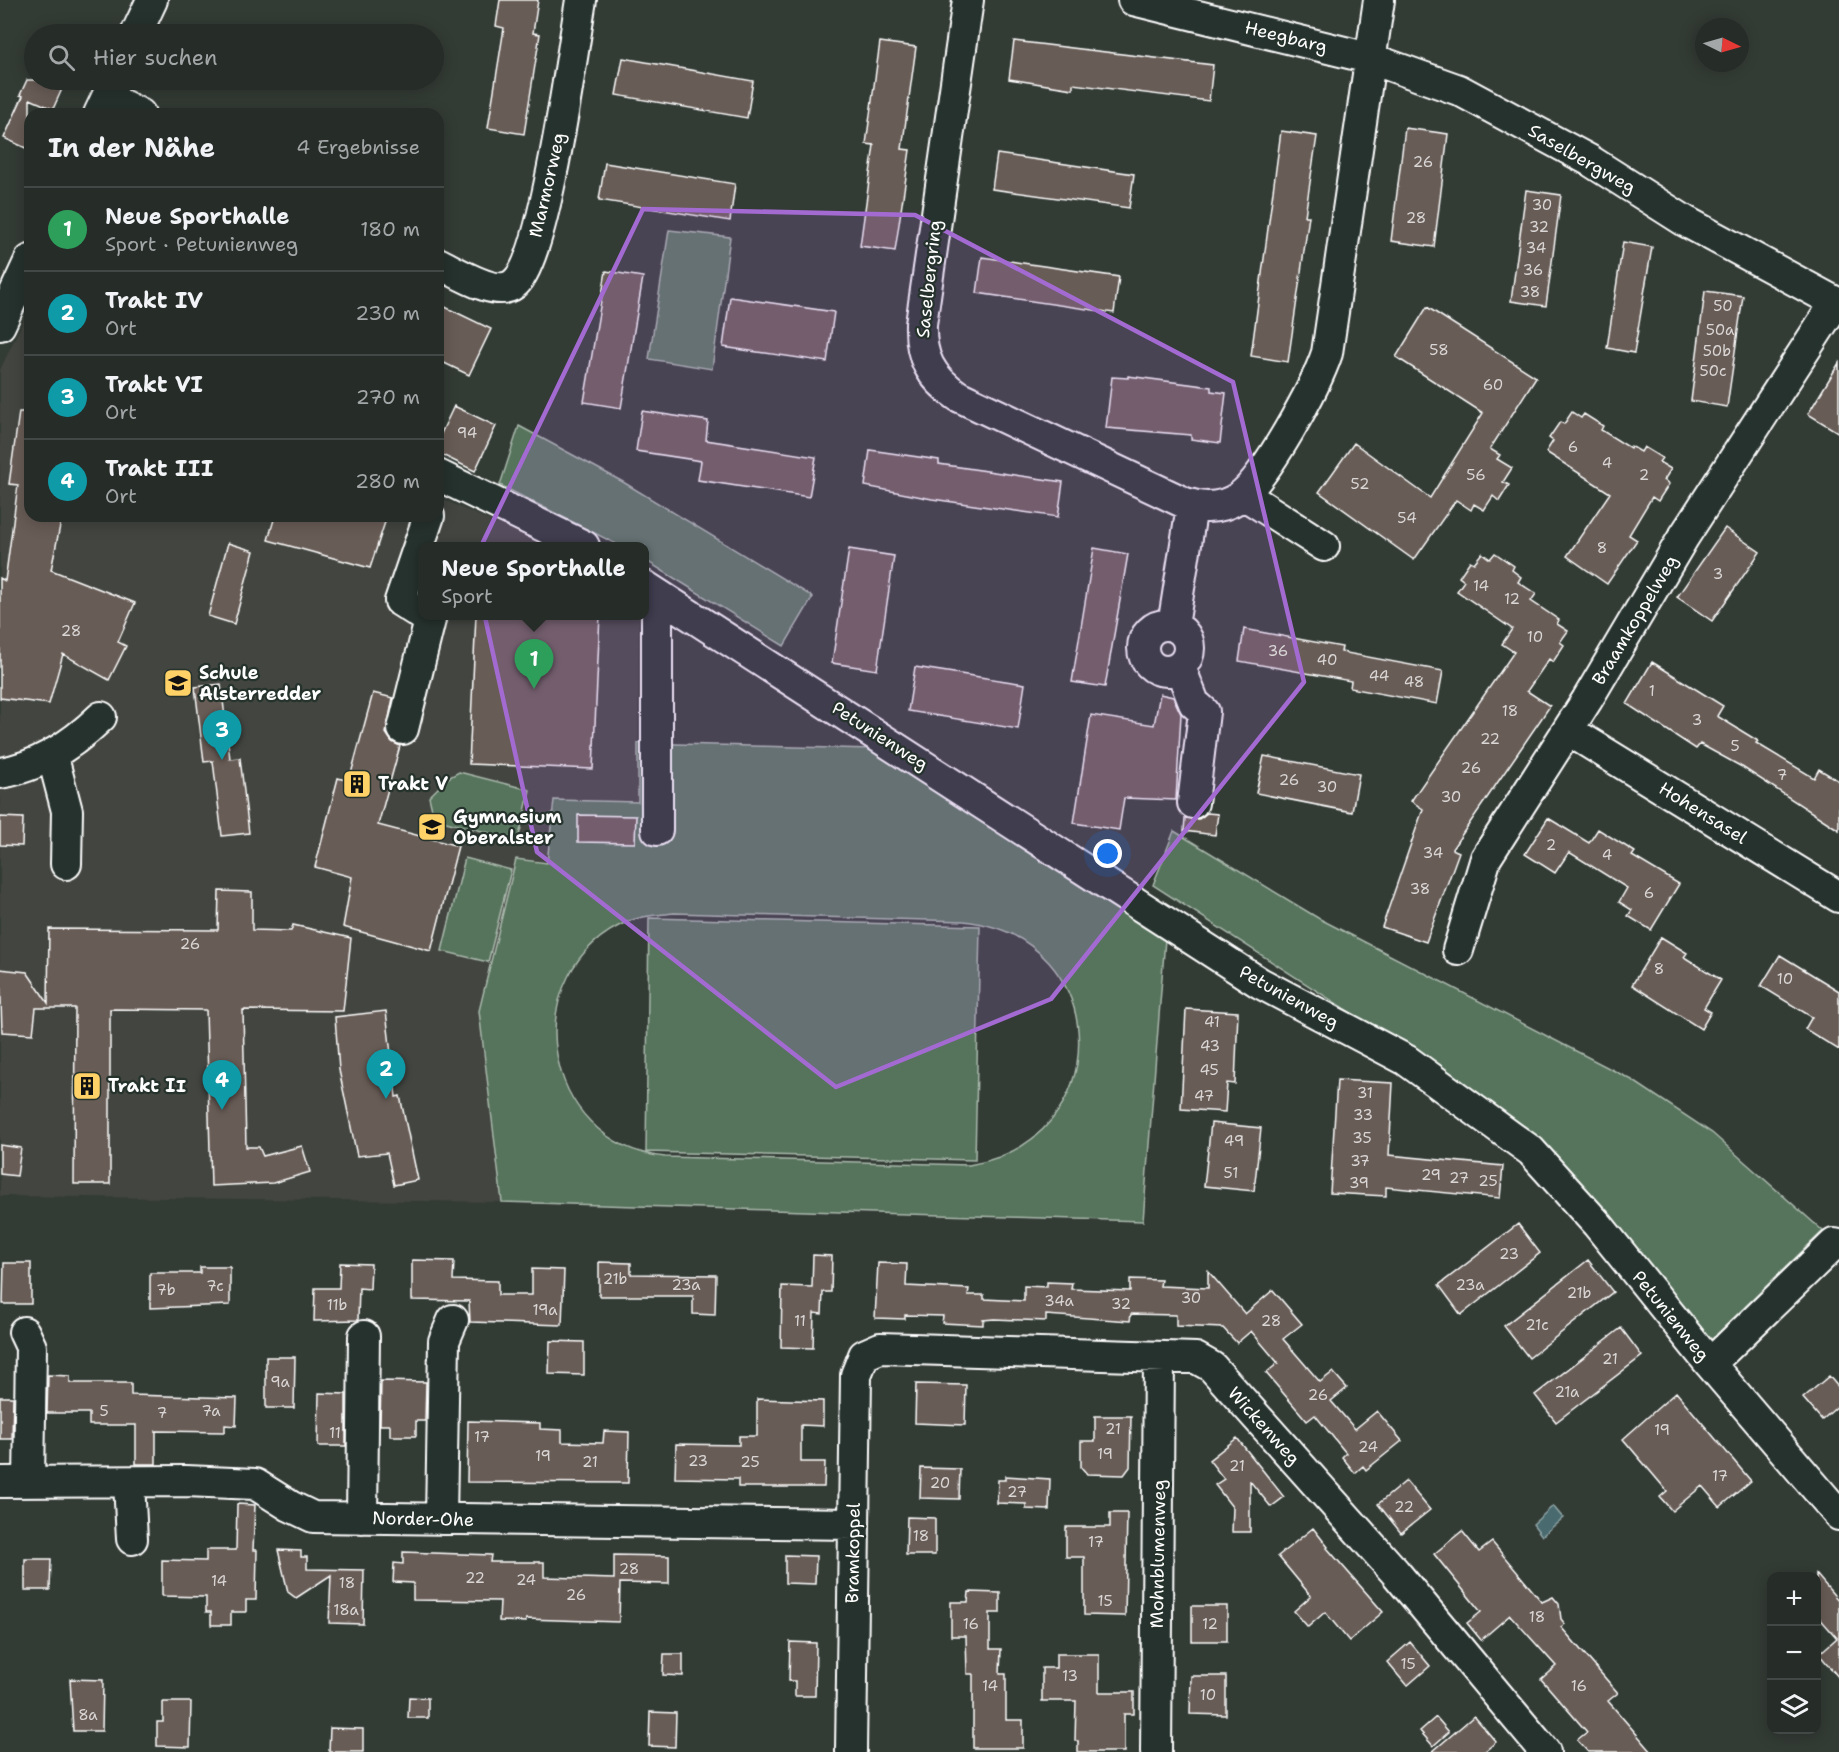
<!DOCTYPE html>
<html lang="de">
<meta charset="utf-8">
<style>
body{margin:0;font-family:"Shantell Sans",sans-serif;background:#2e3430;color:#f1f3f6}
.controls{position:absolute;right:18px;bottom:18px;display:grid;overflow:hidden;border-radius:12px;box-shadow:0 3px 15px #0003}
.controls button{width:54px;height:54px;display:grid;place-items:center;padding:0;border:0;border-bottom:2px solid #424845;background:#262c28;color:#f1f3f6;font:30px sans-serif}
.compass{position:absolute;left:1695px;top:18px;width:54px;height:54px;border-radius:50%;background:#262c28;box-shadow:0 3px 15px #0003;rotate:95deg}
.you{position:absolute;left:1108px;top:854px;width:21px;height:21px;margin:-15px;border:4px solid #fff;border-radius:50%;background:#1a73e8;box-shadow:0 0 0 9px #1a73e833}
.badge{display:grid;place-items:center;width:39px;height:39px;border-radius:50%;background:#ffd166;color:#fff;font-size:20px;font-weight:700}
.pin{position:absolute;translate:-50% -50px;filter:drop-shadow(0 2px 3px #0008)}
.pin::after{content:'';position:absolute;top:32px;width:21px;height:18px;background:inherit;clip-path:polygon(0 0,100% 0,50% 100%)}
.popup{position:absolute;left:418px;top:542px;width:231px;height:78px;box-sizing:border-box;display:grid;place-content:center;border-radius:12px;background:#262c28;filter:drop-shadow(0 2px 4px #0005);font-size:20px;white-space:nowrap;color:#a4a7a8}
.popup b{font-size:22px;color:#f1f3f6}
.popup::after{content:'';position:absolute;left:50%;top:100%;margin-left:-12px;border:12px solid transparent;border-top-color:#262c28}
.list{margin:0;padding:0;list-style:none}
h2{display:flex;justify-content:space-between;align-items:center;height:78px;margin:0;padding:0 24px;font-size:26px}
h2 small{font-size:20px;font-weight:400;color:#a4a7a8}
.list li{display:grid;grid-template-columns:39px 1fr auto;gap:18px;align-items:center;box-sizing:border-box;height:84px;padding:0 24px;border-top:2px solid #424845}
.list b{display:block;font-size:22px;white-space:nowrap}
.list p{margin:0;font-size:20px;white-space:nowrap;color:#a4a7a8}
.list em{font-size:20px;font-style:normal;color:#a4a7a8}
.icon{flex:none;width:33px;height:33px;fill:none;stroke:currentColor;stroke-width:2;stroke-linecap:round;stroke-linejoin:round}
.map{position:relative;flex:none;width:1839px;height:1752px;overflow:hidden}
.search{position:absolute;background:#262c28;box-shadow:0 3px 15px #0003;left:24px;top:24px;width:420px;height:66px;display:flex;align-items:center;gap:15px;box-sizing:border-box;padding:0 21px;border-radius:33px;color:#a4a7a8;font-size:22px}
.panel{position:absolute;background:#262c28;box-shadow:0 3px 15px #0003;left:24px;top:108px;width:420px;height:414px;border-radius:18px}
.map>svg:first-child{display:block}
</style>
<div class="map">
<svg width="1839" height="1752" viewBox="0 0 1839 1752">
<rect width="100%" height="100%" fill="#333b35"/>
<filter id="ink" filterUnits="userSpaceOnUse"><feTurbulence type="fractalNoise" baseFrequency=".0167" numOctaves="2"/><feDisplacementMap in="SourceGraphic" scale="12" xChannelSelector="R" yChannelSelector="G"/><feConvolveMatrix kernelMatrix="1 2 1 2 8 2 1 2 1" color-interpolation-filters="sRGB"/></filter>
<g filter="url(#ink)">
<path fill="#43453f" d="M25,317l5,2v197h408v-19l108,49h-123v70h216l-1,186 -84,-2 -7,63 -31,-3 -37,151 23,191 -502,-6v-826z"/>
<path fill="#56735b" stroke="#aab9ad" stroke-width="1.5" fill-rule="evenodd" d="M669,230l61,7 -18,132 -63,-10z
M519,426l104,56 190,115 -29,49 -139,-86v-14h-25l-120,-61z
M638,743l236,6 291,190 -22,282 -641,-19 -23,-191 37,-152 31,4 7,-63 84,2zM674,913l290,8c150,16 154,220 5,244l-304,-8c-125,-13 -152,-187 -36,-236 15,-6 30,-6 45,-8z
M459,772l71,18 -12,50 -72,-18 -13,-8 -4,-17 19,-19z
M1174,831l144,87 314,162 80,53 111,98 -112,109 -98,-120 -203,-169 -257,-166z
M465,858l46,12 -23,92 -46,-11z
M649,918l331,8 -5,234 -329,-8z"/>
<path fill="#486a6e" stroke="#91a6a8" stroke-width="1.5" d="M1553,1506l10,12 -21,18 -9,-12z"/>
<path fill="#685c56" stroke="#fff" stroke-width="1.5" d="M500,0h38l-5,33 7,1 -16,100 -36,-6 16,-100 -8,-2z
M1014,41l199,24 -4,36 -136,-17v5l-64,-10z
M880,42l36,5 -14,102 8,1 -15,101 -35,-5 14,-101 -8,-1z
M623,58l130,23 -6,37 -131,-23z
M27,80h39l-13,29 -23,-10v51l-26,-12 19,-42 -3,-1z
M1405,128l43,6 -14,113 -43,-6z
M1281,131l36,5 -12,80h4l-21,146 -37,-6z
M997,154l137,20 -5,34 -137,-19z
M605,163l130,21 -5,37 -131,-21z
M1526,190l35,5 -15,111 -35,-5z
M1623,242l29,5 -18,106 -27,-5z
M982,257l137,20 -5,36 -137,-20z
M606,271l37,6 -22,131 -37,-6z
M1705,291l38,5 -16,111 -36,-6z
M730,297l104,15 -7,50 -104,-15z
M443,306l48,23 -22,46 -31,-15v-44z
M1427,307l109,70 -46,72 10,6 -3,4 15,9 -9,14 6,3 -10,16 -6,-5 -9,14 -10,-6 -3,6 -15,-10 -42,60 -95,-68 35,-49 76,55 53,-85 -87,-56z
M1839,363v70l-31,-19z
M1128,376l83,11v4l15,2 -6,50 -29,-4v-4l-85,-7 6,-51 16,1z
M454,406l42,20 -21,45 -37,-18v-13z
M642,411l66,10 -2,19 110,17 -7,40 -111,-17 3,-19 -65,-10z
M19,412h11v104h32l-11,54 84,33 -17,39 8,4 -17,34 -46,-26 -14,50 -49,-6v-120l5,3 13,-96 -9,-1z
M1572,412l9,6 3,-4 19,12 -2,4 29,18 1,-2 10,6 3,-5 18,11 -3,4 12,7 -7,11 5,4 -11,17 -6,-4 -23,38 8,5 -30,44 -40,-28 43,-63 -64,-41 7,-11 -4,-3 11,-16 4,2z
M870,450l69,10v4l124,18 -5,35 -126,-18 -67,-13z
M275,516h112l-17,52 -102,-28z
M1725,528l35,24 -48,69 -35,-24z
M228,543l26,8 -20,73 -26,-8z
M1094,548l34,6 -23,133 -33,-5z
M849,549l45,7 -17,114 -45,-7z
M1482,553l8,6 5,-6 19,13 -2,4 9,7 -3,5 18,12 -5,7 28,19 -2,4 11,7 -8,11 4,3 -11,17 -4,-3 -22,32 23,15 -98,143 7,3 -33,90 -44,-15 41,-118 -12,-8 103,-149 -12,-8 10,-15 -55,-38 7,-10 -5,-4 11,-16 4,2z
M476,615h124l-7,154 -124,-5z
M1244,629l98,18 -1,5 102,19 -6,33 -87,-16 1,-7 -112,-20z
M1652,662l71,44 -6,10 41,25 -2,2 58,35 5,-9 20,12v49l-97,-63 -42,-23 -4,5 -69,-45z
M915,667l110,17 -7,45 -110,-18z
M221,684l9,75 10,-1 9,75 -27,3 -9,-75 -9,1 -9,-75z
M373,693l20,5 -7,35 6,9 8,4 -22,79 80,21 -27,105 -88,-24 9,-50 -37,-10 23,-89 11,3z
M1160,694l13,3 8,17 -5,86 -52,-2 -5,32 -45,-7 17,-108 63,10z
M1264,756l95,18 -7,38 -96,-19z
M1207,813l11,1 -3,21 -31,-4 1,-13 14,1z
M578,815l58,1 -1,27 -57,-1z
M0,817l23,1 -1,28 -22,-1z
M1548,818l41,25 9,-14 37,23 -3,4 47,28 -28,46 -23,-14 4,-6 -13,-8 8,-14 -58,-36 -14,21 -30,-19z
M219,891l33,1v38l39,1 2,-6 58,13 -8,73 -100,-1 3,137h13l4,9 39,-10 8,26 -37,11 -62,3 -5,-176 -96,-1v175h-36l1,-176h-39l-3,26 -31,-2 -2,-63 27,3 21,31 1,-74 169,1z
M1661,937l26,16 -3,4 37,23 -17,28 7,4 -10,17 -69,-44z
M1780,955l59,36v59l-34,-21 7,-12 -51,-31z
M1186,1009l52,3 -3,72 -8,-1 -2,29 -44,-3z
M386,1011l10,86 4,-1 18,84 -24,5 -7,-32 -30,3 -18,-86 -4,-53z
M1337,1080l56,3 -4,72 114,11 -3,32 -114,-11v9l-56,-3z
M1211,1123l50,5 -7,63 -50,-5z
M0,1145l21,3 -4,28 -17,-2z
M1518,1224l22,29 -79,62 -22,-30z
M813,1255l19,1 -1,36h-8l-1,22 -8,-1 -1,35 -32,-1 1,-61 30,1z
M412,1260l42,1 -1,19 45,1v14h34v-26l32,1 -2,55 -92,-3 -1,-21 -57,-1z
M1588,1260l25,32 -84,66 -25,-32z
M599,1262l32,1v11l85,1 -1,40 -22,-1v-18h-94z
M4,1263h27v41h-28z
M340,1263l31,1 -1,25 -11,-1 -1,32 -44,1 1,-33h24z
M878,1263l29,1 -1,22 63,3 -1,6h16v4l40,2v-15l23,1v-5l25,1 -1,6 59,2v-12l31,1 -1,6 48,2v-17l37,43 28,-24 29,34 -19,15 37,43 13,-10 14,16 -16,13 24,28 22,-18 25,30 -36,29 -3,-4 -8,7 -13,-16 4,-4 -31,-38 -8,6 -41,-48 12,-10 -27,-32 -14,12 -14,-15 -47,-2v-11l-45,-1 -1,7 -84,-6v6l-52,-2 -11,1v5l-41,-2 1,-7 -38,-1v4l-30,-1z
M200,1267h30v38l-80,3v-35h50z
M1621,1328l21,28 -86,66 -21,-27z
M550,1341l34,1v33l-35,-1z
M266,1357h29l-1,51h-28z
M48,1375l22,1v7h61v12l106,3 -1,28 -11,-1v7l-69,-1v33h-20v-39h-47v-12h-42z
M1829,1376l10,12v17l-17,15 -19,-22z
M381,1381l45,1 -1,39h-9v15h-26v-11h-10z
M916,1384l50,1 -1,40 -50,-2z
M1676,1392l75,89 -31,26 -18,-21 -30,25 -12,-14 7,-6 -44,-52z
M319,1393l27,1v52h-28z
M0,1397h13l-1,42h-12z
M757,1399l66,2v25l-22,-1v37h24l-1,25h-86v-8l-63,-1 1,-34 63,1v-9h18z
M1095,1416h36l-1,51 -6,8 -37,-1 -6,-7v-26h14z
M468,1421l72,2v6l22,1v12l41,1 1,-12 25,1 -1,51 -161,-1z
M1237,1438l47,59 -13,10 -21,-26v51h-18l1,-24 -18,-23 9,-6 -15,-19z
M921,1468l39,1 -1,30 -39,-1z
M1005,1476l45,3 -1,31 -23,-1v-5l-29,-1 1,-23h7z
M1406,1481l24,29 -29,23 -23,-29z
M237,1504l18,1 -2,45h4l-1,50h-10v12h-15v13h-20v-13h-5v-15l-44,-1v-36l44,1v-11h30z
M1110,1513h17l-2,103 -41,-1v-58h-18v-30h44z
M907,1517l28,1v37h-29z
M1313,1528l15,19 -1,1 56,64 -34,29 -24,-29 -17,15 -14,-16 17,-15 -33,-40z
M1462,1531l17,21 13,-10 50,60 11,-5 6,7 2,15 4,5 -4,3 57,66 -10,8 44,51h-64l-11,-12 10,-8 -46,-53 15,-13 -46,-51 -29,25 -14,-17 14,-11 -47,-58z
M278,1550l23,1v6h6v12l57,1 -1,54 -34,-1 2,-48 -35,23 -8,-6z
M403,1552l88,3 -1,7h54v15l70,2v-24l55,1v28l-49,-1 -1,39 -93,-3v3l-27,-1 1,-20 -87,-1v-17l-20,-1 1,-19 9,1z
M785,1555l31,1 -1,28 -30,-1z
M25,1559h26l-1,31h-25z
M1816,1574l23,27v77l-20,-24 18,-16 -21,-24z
M969,1592l31,1v20h-10v36h11l-1,25h6v46h17v28h-50v-74h-6l-1,-38h-15v-34h17z
M1192,1606h35v35h-35z
M790,1642l26,1 -1,53h-20v-15h-6z
M1410,1642l20,24 -23,20 -20,-24z
M664,1654h19v22l-20,-1z
M1056,1654h43v38h35v22h-10v38h-46v-11h-3l1,-40h-34v-33h14z
M1191,1676h35v39l-36,-1z
M70,1679l33,1 -1,51h-29z
M409,1697l19,1v20h-20z
M163,1702h28l-1,45 -33,-1v-24h6z
M650,1712l26,1 -1,34 -26,-1z
M1474,1716l22,26 -12,10h-52z
M1436,1717l13,15 -16,14 -13,-15z
M330,1728l33,1v23h-34z"/>
<g fill="none" stroke-linecap="round" stroke-linejoin="round">
<g stroke="#fff" stroke-width="34">
<path id="minor" d="M968,0l-47,324c-1,33 9,53 37,72l227,107c18,6 36,6 53,-5 27,-18 78,-112 89,-145l52,-353
M1133,0l236,58 90,32 130,70 96,61 154,83
M136,34l16,-34
M107,97l33,17
M99,114l16,-34
M438,263c19,9 58,35 76,21 31,-23 59,-237 67,-284
M0,325l30,-65
M438,475l146,71
M1243,494l81,52
M645,586l615,397 146,77 125,91 67,74 112,139 129,151
M1143 648a23 23 0 1 1 46 0a23 23 0 1 1-46 0Z
M1173,626l19,-120
M1180,667l14,36 10,9 -11,91
M403,729l27,-109 -30,-19 29,-85
M1568,730l271,167
M52,754l15,57 -1,53
M0,773c39,-6 73,-29 101,-56
M657,830v-236
M1458,950l28,-92 101,-158 96,-162 153,-236
M24,1332l7,15 -2,135
M1710,1364l124,-120 5,1
M0,1482l186,-1 69,3 35,22 23,11 541,7
M129,1483l3,56
M362,1518l2,-182
M441,1519l3,-178 9,-21
M851,1752l5,-377 8,-20 16,-7 316,10 16,9 183,205 150,180
M1156,1752l3,-395"/>
</g>
<use href="#minor" stroke="#26332d" stroke-width="30"/>
</g>
</g>
<path fill="#a36bd2" fill-opacity="0.2" stroke="#a36bd2" stroke-width="4.5" stroke-linejoin="round" d="M643,209l272,6 318,167 71,300 -253,317 -215,88 -299,-235 -64,-289z"/>
<defs>
<g id="school-square" transform="scale(1.5)"><rect x="-9" y="-9" width="18" height="18" rx="4" fill="#ffd166" stroke="#26332d"/><path d="M0-5L7-2L0 1L-7-2ZM-4 1L0 2.5L4 1V4Q0 6-4 4Z" fill="#111"/></g>
<g id="building-square" transform="scale(1.5)"><rect x="-9" y="-9" width="18" height="18" rx="4" fill="#ffd166" stroke="#26332d"/><path d="M-4-6H4V6H1V3H-1V6H-4ZM-2.5-4.3h1.7v1.8h-1.7ZM.8-4.3h1.7v1.8H.8ZM-2.5-1h1.7V.8h-1.7ZM.8-1h1.7V.8H.8Z" fill="#111"/></g>
</defs>
<g fill-rule="evenodd">
<use href="#school-square" x="178" y="683"/>
<use href="#building-square" x="357" y="784"/>
<use href="#school-square" x="432" y="827"/>
<use href="#building-square" x="87" y="1086"/>
</g>
<g text-anchor="middle" dominant-baseline="central" stroke-width="4.5" stroke-linejoin="round" paint-order="stroke">
<g font-size="15" fill="#d9d6d5">
<text x="1423" y="162">26</text>
<text x="1542" y="205">30</text>
<text x="1416" y="218">28</text>
<text x="1539" y="227">32</text>
<text x="1536" y="248">34</text>
<text x="1533" y="270">36</text>
<text x="1530" y="292">38</text>
<text x="1723" y="306">50</text>
<text x="1720" y="330">50a</text>
<text x="1439" y="350">58</text>
<text x="1717" y="351">50b</text>
<text x="1713" y="371">50c</text>
<text x="1493" y="385">60</text>
<text x="467" y="433">94</text>
<text x="1573" y="447">6</text>
<text x="1607" y="463">4</text>
<text x="1476" y="475">56</text>
<text x="1644" y="475">2</text>
<text x="1360" y="484">52</text>
<text x="1407" y="518">54</text>
<text x="1602" y="548">8</text>
<text x="1718" y="574">3</text>
<text x="1481" y="586">14</text>
<text x="1512" y="599">12</text>
<text x="71" y="631">28</text>
<text x="1535" y="637">10</text>
<text x="1278" y="651">36</text>
<text x="1327" y="660">40</text>
<text x="1379" y="676">44</text>
<text x="1414" y="682">48</text>
<text x="1652" y="691">1</text>
<text x="1510" y="711">18</text>
<text x="1697" y="720">3</text>
<text x="1490" y="739">22</text>
<text x="1735" y="746">5</text>
<text x="1471" y="768">26</text>
<text x="1782" y="775">7</text>
<text x="1289" y="780">26</text>
<text x="1327" y="787">30</text>
<text x="1451" y="797">30</text>
<text x="1551" y="845">2</text>
<text x="1433" y="853">34</text>
<text x="1607" y="855">4</text>
<text x="1420" y="889">38</text>
<text x="1649" y="893">6</text>
<text x="190" y="944">26</text>
<text x="1659" y="969">8</text>
<text x="1785" y="979">10</text>
<text x="1212" y="1022">41</text>
<text x="1210" y="1046">43</text>
<text x="1209" y="1070">45</text>
<text x="1365" y="1093">31</text>
<text x="1204" y="1096">47</text>
<text x="1363" y="1115">33</text>
<text x="1362" y="1138">35</text>
<text x="1234" y="1141">49</text>
<text x="1360" y="1161">37</text>
<text x="1231" y="1173">51</text>
<text x="1431" y="1175">29</text>
<text x="1459" y="1178">27</text>
<text x="1488" y="1181">25</text>
<text x="1359" y="1183">39</text>
<text x="1509" y="1254">23</text>
<text x="615" y="1279">21b</text>
<text x="686" y="1285">23a</text>
<text x="1470" y="1285">23a</text>
<text x="215" y="1286">7c</text>
<text x="166" y="1290">7b</text>
<text x="1579" y="1293">21b</text>
<text x="1191" y="1298">30</text>
<text x="1059" y="1301">34a</text>
<text x="1121" y="1304">32</text>
<text x="337" y="1305">11b</text>
<text x="545" y="1310">19a</text>
<text x="800" y="1321">11</text>
<text x="1271" y="1321">28</text>
<text x="1537" y="1325">21c</text>
<text x="1610" y="1359">21</text>
<text x="280" y="1382">9a</text>
<text x="1567" y="1392">21a</text>
<text x="1318" y="1395">26</text>
<text x="104" y="1411">5</text>
<text x="211" y="1411">7a</text>
<text x="162" y="1413">7</text>
<text x="1113" y="1429">21</text>
<text x="1662" y="1430">19</text>
<text x="335" y="1433">11</text>
<text x="482" y="1437">17</text>
<text x="1368" y="1447">24</text>
<text x="1105" y="1454">19</text>
<text x="543" y="1456">19</text>
<text x="698" y="1461">23</text>
<text x="590" y="1462">21</text>
<text x="750" y="1462">25</text>
<text x="1237" y="1466">21</text>
<text x="1720" y="1476">17</text>
<text x="940" y="1483">20</text>
<text x="1017" y="1492">27</text>
<text x="1404" y="1507">22</text>
<text x="921" y="1536">18</text>
<text x="1096" y="1542">17</text>
<text x="629" y="1569">28</text>
<text x="475" y="1578">22</text>
<text x="526" y="1580">24</text>
<text x="219" y="1581">14</text>
<text x="347" y="1583">18</text>
<text x="576" y="1595">26</text>
<text x="1105" y="1601">15</text>
<text x="346" y="1610">18a</text>
<text x="1537" y="1617">18</text>
<text x="971" y="1624">16</text>
<text x="1210" y="1624">12</text>
<text x="1408" y="1664">15</text>
<text x="1070" y="1676">13</text>
<text x="990" y="1686">14</text>
<text x="1579" y="1686">16</text>
<text x="1208" y="1695">10</text>
<text x="88" y="1715">8a</text>
</g>
<g font-size="18" fill="#fff" stroke="#26332d">
<text transform="translate(1286 37) rotate(14)">Heegbarg</text>
<text transform="translate(1582 159) rotate(30)">Saselbergweg</text>
<text transform="translate(547 185) rotate(-77)">Marmorweg</text>
<text transform="translate(929 279) rotate(-84)">Saselbergring</text>
<text transform="translate(1635 620) rotate(-59)">Braamkoppelweg</text>
<text transform="translate(880 736) rotate(33)">Petunienweg</text>
<text transform="translate(1703 813) rotate(32)">Hohensasel</text>
<text transform="translate(1289 997) rotate(29)">Petunienweg</text>
<text transform="translate(1671 1316) rotate(51)">Petunienweg</text>
<text transform="translate(1264 1426) rotate(48)">Wickenweg</text>
<text transform="translate(423 1519) rotate(1)">Norder-Ohe</text>
<text transform="translate(853 1553) rotate(-89)">Bramkoppel</text>
<text transform="translate(1158 1554) rotate(-89)">Mohnblumenweg</text>
</g>
<g font-size="18" font-weight="bold" fill="#fff" stroke="#26332d" text-anchor="start">
<text x="199" y="673">Schule<tspan x="199" dy="21">Alsterredder</tspan></text>
<text x="378" y="784">Trakt V</text>
<text x="453" y="817">Gymnasium<tspan x="453" dy="21">Oberalster</tspan></text>
<text x="108" y="1086">Trakt II</text>
</g>
</g>
</svg>
<div class="controls">
<button>+</button>
<button>−</button>
<button><svg class="icon" aria-label="layers" viewBox="0 0 24 24"><path d="M12 4l9 5-9 5-9-5zM3 14l9 5 9-5"/></svg></button>
</div>
<svg class="compass" viewBox="-18 -18 36 36"><path d="M0-13l5 13h-10z" fill="#e53935"/><path d="M0 13l5-13h-10z" fill="#a4a7a8"/></svg>
<div class="you"></div>
<div class="pin badge" style="left:534px;top:689px;background:#2e9e5b">1</div>
<div class="popup"><b>Neue Sporthalle</b>Sport</div>
<div class="pin badge" style="left:386px;top:1099px;background:#0f9aa8">2</div>
<div class="pin badge" style="left:222px;top:760px;background:#0f9aa8">3</div>
<div class="pin badge" style="left:222px;top:1110px;background:#0f9aa8">4</div>
<div class="search"><svg class="icon" aria-label="search" viewBox="0 0 24 24"><circle cx="10" cy="10" r="6"/><path d="M15 15l6 6"/></svg>Hier suchen</div>
<section class="panel">
<h2>In der Nähe<small>4 Ergebnisse</small></h2>
<ul class="list">
<li><span class="badge" style="background:#2e9e5b">1</span><div><b>Neue Sporthalle</b><p>Sport · Petunienweg</p></div><em>180 m</em></li>
<li><span class="badge" style="background:#0f9aa8">2</span><div><b>Trakt IV</b><p>Ort</p></div><em>230 m</em></li>
<li><span class="badge" style="background:#0f9aa8">3</span><div><b>Trakt VI</b><p>Ort</p></div><em>270 m</em></li>
<li><span class="badge" style="background:#0f9aa8">4</span><div><b>Trakt III</b><p>Ort</p></div><em>280 m</em></li>
</ul>
</section>
</div>
